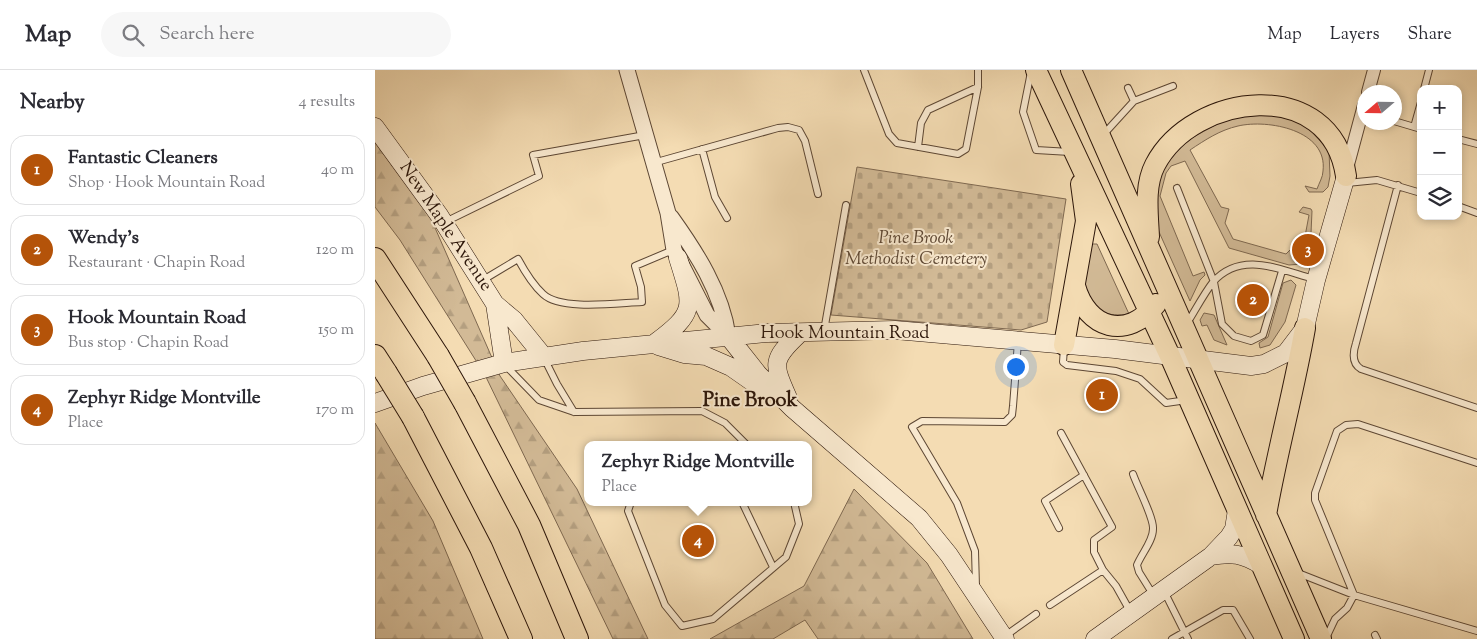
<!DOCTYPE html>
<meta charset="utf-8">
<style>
body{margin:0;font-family:"Sorts Mill Goudy",serif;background:#f7f7f7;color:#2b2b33}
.controls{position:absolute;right:15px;top:15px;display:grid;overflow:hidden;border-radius:10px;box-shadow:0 2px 8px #0003}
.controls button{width:45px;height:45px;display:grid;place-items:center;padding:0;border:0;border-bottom:1px solid #e1e1e2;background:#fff;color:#2b2b33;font:25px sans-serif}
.compass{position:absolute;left:982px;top:15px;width:45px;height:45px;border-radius:50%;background:#fff;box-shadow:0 2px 8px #0003;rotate:250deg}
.you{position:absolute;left:640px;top:296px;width:18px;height:18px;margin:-12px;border:4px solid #fff;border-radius:50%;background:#1a73e8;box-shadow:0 0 0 8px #1a73e833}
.badge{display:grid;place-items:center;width:32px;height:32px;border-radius:50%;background:#b45309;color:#fff;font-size:16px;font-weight:700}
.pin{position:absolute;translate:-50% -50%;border:2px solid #fff;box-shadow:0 1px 5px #0006}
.popup{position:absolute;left:209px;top:371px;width:228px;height:65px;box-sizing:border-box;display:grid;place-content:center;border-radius:10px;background:#fff;filter:drop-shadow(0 1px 4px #0005);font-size:16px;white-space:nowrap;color:#7c7c81}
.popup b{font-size:19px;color:#2b2b33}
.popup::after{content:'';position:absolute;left:50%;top:100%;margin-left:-10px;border:10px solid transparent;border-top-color:#fff}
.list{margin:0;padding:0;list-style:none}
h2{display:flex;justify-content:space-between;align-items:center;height:65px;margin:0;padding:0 20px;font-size:21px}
h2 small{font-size:16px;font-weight:400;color:#7c7c81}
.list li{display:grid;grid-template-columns:32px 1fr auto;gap:15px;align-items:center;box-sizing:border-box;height:70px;margin:0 10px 10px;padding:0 10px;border:1px solid #e1e1e2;border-radius:15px}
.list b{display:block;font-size:19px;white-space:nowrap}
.list p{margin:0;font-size:16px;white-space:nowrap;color:#7c7c81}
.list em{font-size:16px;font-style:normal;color:#7c7c81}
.icon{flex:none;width:28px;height:28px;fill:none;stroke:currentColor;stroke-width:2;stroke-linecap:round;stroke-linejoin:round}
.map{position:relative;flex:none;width:1102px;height:569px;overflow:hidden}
header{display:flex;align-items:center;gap:30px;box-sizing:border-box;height:70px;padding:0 25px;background:#fff;border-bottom:1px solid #e1e1e2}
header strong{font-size:24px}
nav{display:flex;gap:28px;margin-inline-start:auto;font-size:18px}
.search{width:350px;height:45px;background:#f7f7f7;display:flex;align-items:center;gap:12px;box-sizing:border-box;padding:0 18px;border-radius:28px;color:#7c7c81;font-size:19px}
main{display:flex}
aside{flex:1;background:#fff}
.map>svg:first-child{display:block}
</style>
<header>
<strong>Map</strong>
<div class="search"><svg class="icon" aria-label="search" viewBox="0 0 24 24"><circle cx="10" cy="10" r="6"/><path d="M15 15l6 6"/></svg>Search here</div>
<nav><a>Map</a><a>Layers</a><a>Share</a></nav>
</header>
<main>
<aside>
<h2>Nearby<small>4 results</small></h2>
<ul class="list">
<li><span class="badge">1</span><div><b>Fantastic Cleaners</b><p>Shop · Hook Mountain Road</p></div><em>40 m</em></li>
<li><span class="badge">2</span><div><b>Wendy's</b><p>Restaurant · Chapin Road</p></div><em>120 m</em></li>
<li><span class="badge">3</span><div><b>Hook Mountain Road</b><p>Bus stop · Chapin Road</p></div><em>150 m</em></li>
<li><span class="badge">4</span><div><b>Zephyr Ridge Montville</b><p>Place</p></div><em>170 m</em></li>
</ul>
</aside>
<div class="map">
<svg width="1102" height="569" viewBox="0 0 1102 569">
<defs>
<pattern id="forest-firs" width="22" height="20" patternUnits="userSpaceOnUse" patternTransform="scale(1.25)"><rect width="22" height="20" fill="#d2ba96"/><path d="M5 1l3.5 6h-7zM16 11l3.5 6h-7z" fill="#b49f80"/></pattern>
<pattern id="cemetery-stones" width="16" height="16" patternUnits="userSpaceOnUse" patternTransform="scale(1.25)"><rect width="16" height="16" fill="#d2ba96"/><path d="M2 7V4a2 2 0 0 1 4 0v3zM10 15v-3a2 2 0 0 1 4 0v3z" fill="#b49f80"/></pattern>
</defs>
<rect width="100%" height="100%" fill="#f4dcb3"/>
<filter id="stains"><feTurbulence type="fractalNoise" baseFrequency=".004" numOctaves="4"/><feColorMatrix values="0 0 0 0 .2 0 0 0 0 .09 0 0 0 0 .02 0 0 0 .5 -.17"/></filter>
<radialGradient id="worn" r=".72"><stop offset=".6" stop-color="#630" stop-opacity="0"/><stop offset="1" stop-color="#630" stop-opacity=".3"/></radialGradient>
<path fill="#d2ba96" stroke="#7e6850" d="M890,43l39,10 25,28 1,25 -2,11 -5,5h-14l-4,-6 12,3c2,-6 6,-12 6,-18 5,-41 -55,-52 -85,-45 -18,4 -33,14 -48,24l31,57 8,2 -4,14 8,16 53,15 5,-5 10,6 1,-4 3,2 -3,11 -13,1 -60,-17 -44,-87 -14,5 -5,7 -6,23 33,80 11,-4 1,3 -5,5 -10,21 -35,-78 1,-38 13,-28 19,-17 42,-23z
M928,137l8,2 1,2 -1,22 -4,15 -4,-1 6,-32 -10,-3z
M717,174h5l32,70c-20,3 -38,-1 -45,-23 -4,-13 5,-34 8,-47z
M916,210l5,5 -11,37 -15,23 -10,3 -1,-5 9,-6 15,-54z
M829,243l10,2 13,30 -13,-5 -7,-15 -5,1 -2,-6z"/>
<path fill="url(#forest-firs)" stroke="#7e6850" d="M0,61l36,42 89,203 77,113 71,150h-35l-128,-264 -85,-135 -25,-33z
M0,353l58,98 50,118h-108z
M479,419l73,74 46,76h-155l-13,-19 -32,19h-63l94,-53z"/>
<path fill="url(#cemetery-stones)" stroke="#7e6850" d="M482,97l209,32 -19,123 -26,8 -190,-15z"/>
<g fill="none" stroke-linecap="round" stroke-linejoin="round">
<g stroke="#5d4734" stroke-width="8">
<path id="service" d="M489,0l25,64 8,9 61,11 8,-5 12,-62v-17
M656,2l-8,40 13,38 34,2
M1049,19l5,-19
M759,31l39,-15
M1019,51l27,8
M1039,57l7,-25
M728,65l31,-34 -6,-13
M1083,69l19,5
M543,77l3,-24 7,-13 50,-23
M327,79l13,48 12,21
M278,93l125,-35 10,-1 11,3 6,11 13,53
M972,113l30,-3 44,13
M1023,115l-42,158c-3,9 -5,20 5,26l116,39
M802,118l37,94 8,42 12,12 17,5 12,-6 19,-64
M1083,136l19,7
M70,152l94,-46 -6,-21 112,-20
M108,210l35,-21c7,13 14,25 25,35 18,17 74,9 99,8l-1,-15 -6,-21 38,-16
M811,255c9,-14 17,-30 27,-43 29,-32 67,-12 101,-3
M449,261l22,-126
M689,278l-1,14 4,3 49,6 24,8 26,24 21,-3
M169,288l13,26 17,28
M131,296l33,34 35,12 128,-1 23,12 22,22
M686,363l51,94 -18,13v12l9,18
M1102,393l-119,-39 -12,1 -9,6 -22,62v7l39,95 123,36
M758,404c4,12 21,44 20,55 0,12 -11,24 -16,36l2,7 15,24
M256,432l-3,9 37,94 17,21 31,-7 73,-62 13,-33 -5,-22
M367,432l31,65
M684,458l-14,-27 39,-26
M923,503l56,22 -7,13 -12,11 -9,19
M601,517l-1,-36 -18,-48 -45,-76 10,-6 83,1 7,-7 1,-9 5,-64
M789,521l24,48
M675,535l53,-35 13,16 14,25
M1000,565l2,4
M630,566l31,-22
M797,569l51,-29h10l17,29"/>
</g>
<g stroke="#5d4734" stroke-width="14">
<path id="minor" d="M993,22l6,-22
M971,102l18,-67"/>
</g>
<g stroke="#5d4734" stroke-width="17">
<path id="tertiary" d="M252,0l41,143 6,37 33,65 21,21
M296,147c25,35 51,75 57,119"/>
</g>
<g stroke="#2b1509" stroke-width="19">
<path id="secondary" d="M0,57l64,88 56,89 19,16 30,37
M120,234l9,59
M353,266l30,38 34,34 127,110 30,37 56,84
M280,273c42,-31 38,-37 23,-85
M283,276l26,8 22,2 25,11 33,23
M413,328c-15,-34 -17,-38 11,-64
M0,333l48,-17 81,-23 79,-12 184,-18 128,-3 220,19 136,17 13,-2 22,-11 19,-25 11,-48 30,-104
M836,486c21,-4 32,-2 50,9
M720,569l116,-83 18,-19 5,-8 3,-19"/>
</g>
<g stroke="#2b1509" stroke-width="22">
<path id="trunk" d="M661,0l134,286 124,283
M696,0l250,569
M774,167c-1,-23 -5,-51 6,-72 38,-73 176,-90 191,11
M700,216c12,43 52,55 81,18
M689,275l22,-124 -5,-37
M891,445c11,-63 28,-124 39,-187"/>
</g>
<g stroke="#2b1509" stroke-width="24">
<path id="motorway" d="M0,189l63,97
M0,286l11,17
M90,333l64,122 48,114
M38,347l68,131 40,91"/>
</g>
<use href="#service" stroke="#f8e8ce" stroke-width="6"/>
<use href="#minor" stroke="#f8e8ce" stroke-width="12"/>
<use href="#tertiary" stroke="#f8e8ce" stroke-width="15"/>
<use href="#secondary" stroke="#f8e8ce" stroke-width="18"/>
<use href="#trunk" stroke="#f4dcb3" stroke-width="20"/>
<use href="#motorway" stroke="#f4dcb3" stroke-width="22"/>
<g stroke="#2b1509" stroke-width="24" stroke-linecap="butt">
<path id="motorway-bridge" d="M63,286l27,47
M11,303l27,44"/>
</g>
<use href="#motorway-bridge" stroke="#f4dcb3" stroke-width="22"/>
</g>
<g text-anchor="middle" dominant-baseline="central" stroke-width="4" stroke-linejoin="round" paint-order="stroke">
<g font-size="18" fill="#2b1509" stroke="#f8e8ce">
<text transform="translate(70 157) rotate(56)">New Maple Avenue</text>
<text x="470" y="264">Hook Mountain Road</text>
</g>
<g font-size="18" font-style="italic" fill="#5d4733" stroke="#f8e8ce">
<text x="541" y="169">Pine Brook<tspan x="541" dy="21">Methodist Cemetery</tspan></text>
</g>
<g font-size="20" font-weight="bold" fill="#2b1509" stroke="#f8e8ce">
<text x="375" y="331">Pine Brook</text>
</g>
</g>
<rect width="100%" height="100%" filter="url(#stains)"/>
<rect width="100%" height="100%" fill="url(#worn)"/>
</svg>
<div class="controls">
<button>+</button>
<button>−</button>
<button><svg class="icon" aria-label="layers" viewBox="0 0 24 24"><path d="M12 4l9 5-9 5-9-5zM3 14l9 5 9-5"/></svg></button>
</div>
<svg class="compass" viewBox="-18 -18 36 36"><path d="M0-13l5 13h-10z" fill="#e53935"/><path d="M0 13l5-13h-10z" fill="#7c7c81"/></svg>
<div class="you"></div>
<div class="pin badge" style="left:727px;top:325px">1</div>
<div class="pin badge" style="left:878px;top:230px">2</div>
<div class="pin badge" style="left:933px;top:180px">3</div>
<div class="pin badge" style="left:323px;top:471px">4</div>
<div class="popup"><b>Zephyr Ridge Montville</b>Place</div>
</div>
</main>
